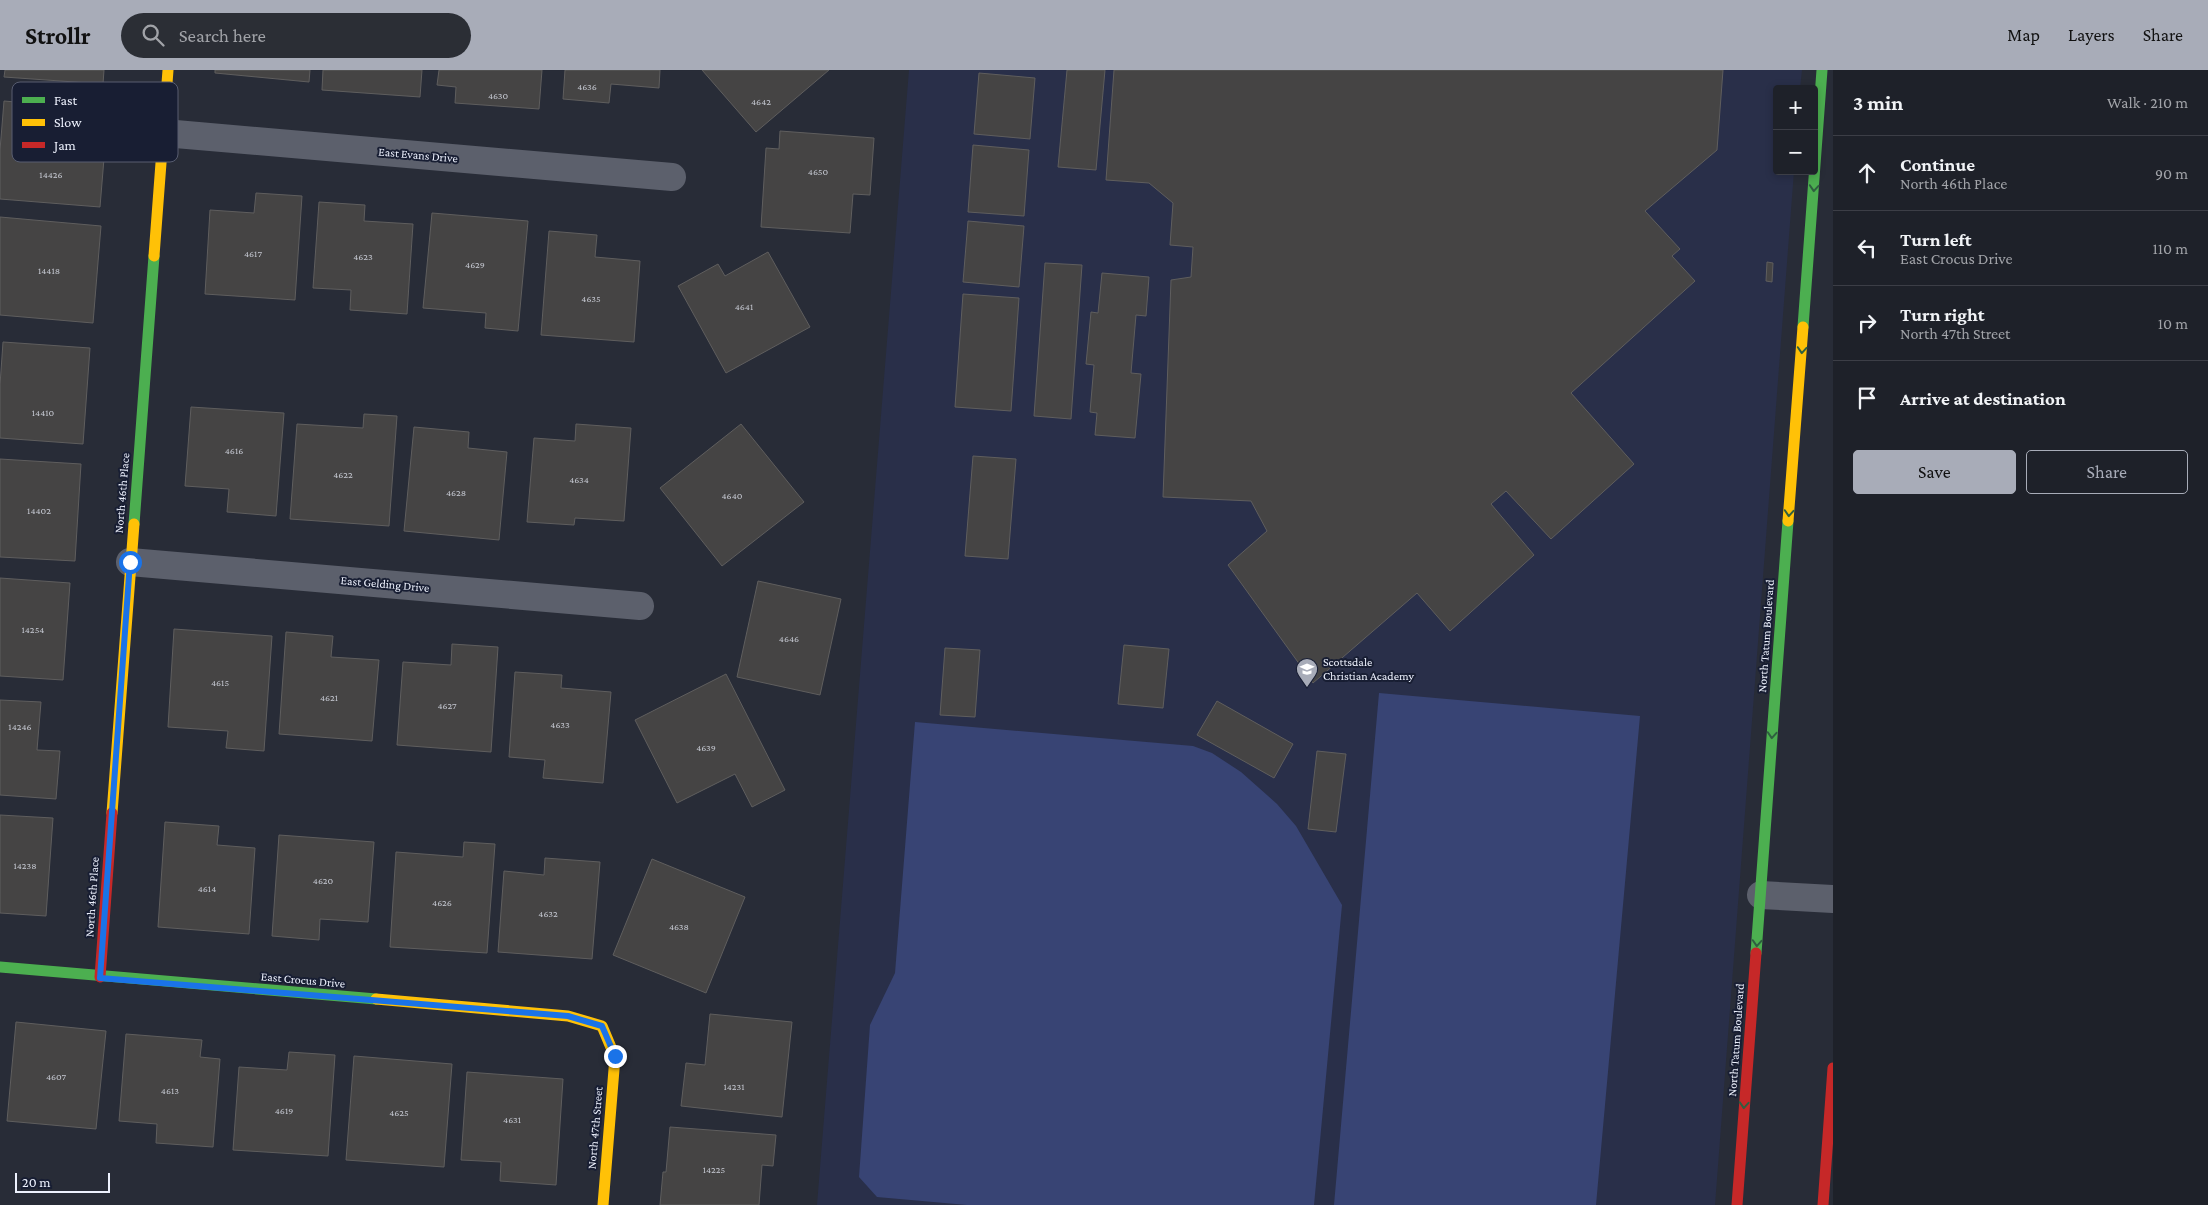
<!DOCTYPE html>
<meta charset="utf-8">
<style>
body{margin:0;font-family:"Crimson Pro",serif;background:#2b2e35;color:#f1f3f6}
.controls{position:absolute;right:15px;top:15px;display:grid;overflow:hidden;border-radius:5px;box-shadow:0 2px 8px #0003}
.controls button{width:45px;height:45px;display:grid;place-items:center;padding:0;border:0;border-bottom:1px solid #3c3e46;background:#1e2129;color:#f1f3f6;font:25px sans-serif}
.scale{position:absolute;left:15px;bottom:12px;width:95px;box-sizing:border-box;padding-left:5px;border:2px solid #edf1fd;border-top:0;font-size:14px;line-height:18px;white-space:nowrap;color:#edf1fd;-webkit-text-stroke:4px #181e33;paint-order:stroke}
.stop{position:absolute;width:15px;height:15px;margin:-11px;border:4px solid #1a73e8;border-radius:50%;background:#fff}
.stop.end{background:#1a73e8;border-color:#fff;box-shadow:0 1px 5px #0008}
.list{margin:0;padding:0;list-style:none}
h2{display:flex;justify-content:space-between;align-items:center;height:65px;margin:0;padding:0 20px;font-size:21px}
h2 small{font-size:16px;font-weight:400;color:#a1a3a8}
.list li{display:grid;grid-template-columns:32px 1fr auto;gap:15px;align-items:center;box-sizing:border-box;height:75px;padding:0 20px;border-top:1px solid #3c3e46}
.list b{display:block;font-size:19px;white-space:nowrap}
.list p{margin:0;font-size:16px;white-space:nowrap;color:#a1a3a8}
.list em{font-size:16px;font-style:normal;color:#a1a3a8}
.actions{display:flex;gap:10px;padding:15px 20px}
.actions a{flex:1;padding:11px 0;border:1px solid #a8acb8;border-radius:5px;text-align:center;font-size:18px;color:#a8acb8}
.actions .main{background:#a8acb8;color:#111}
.icon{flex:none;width:28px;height:28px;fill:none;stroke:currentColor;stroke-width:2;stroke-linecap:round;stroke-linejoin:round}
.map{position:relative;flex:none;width:1833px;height:1135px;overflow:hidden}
header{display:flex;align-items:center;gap:30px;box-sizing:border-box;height:70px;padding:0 25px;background:#a8acb8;color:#111}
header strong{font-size:24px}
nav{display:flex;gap:28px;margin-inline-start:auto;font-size:18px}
.search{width:350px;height:45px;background:#2b2e35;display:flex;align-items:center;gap:12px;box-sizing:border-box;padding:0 18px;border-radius:28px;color:#a1a3a8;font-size:19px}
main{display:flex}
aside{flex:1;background:#1e2129}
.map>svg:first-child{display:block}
</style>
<header>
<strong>Strollr</strong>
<div class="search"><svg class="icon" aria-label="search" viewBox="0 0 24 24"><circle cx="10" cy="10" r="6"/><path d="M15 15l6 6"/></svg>Search here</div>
<nav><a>Map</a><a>Layers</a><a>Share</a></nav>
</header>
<main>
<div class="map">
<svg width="1833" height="1135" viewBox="0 0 1833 1135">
<rect width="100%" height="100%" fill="#282c37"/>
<path fill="#292f49" d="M909,0h893l-2,19h-23v82h17l-79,1034h-898z"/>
<path fill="#384474" d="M1379,623l261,23 -44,489h-262z
M915,652l278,24 19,7 29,19 36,32 19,22 46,79 -28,300h-347l-90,-8 -18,-20 11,-152 25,-52z"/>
<path fill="#454444" stroke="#5f5e5e" d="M5,0h99l-1,14 -99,-7z
M215,0h95l-1,12 -94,-9z
M323,0h99l-2,27 -98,-7z
M439,0h103l-3,39 -84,-6 1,-16 -19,-2z
M565,0h95l-1,18 -48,-4 -2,19 -46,-4z
M702,0h127l-73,62z
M1067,0h38l-9,100 -38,-3z
M1114,0h609l-6,80 -72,61 35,38 -8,7 23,25 -124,112 63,71 -83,75 -45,-48 -15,13 43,51 -84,76 -33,-38 -104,90 -85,-118 39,-34 -16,-30 -88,-4 8,-217 20,-3 2,-30 -23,-2 3,-42 -24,-20 -43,-3z
M979,3l56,5 -5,61 -56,-5z
M4,31l104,9 -8,97 -100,-8v-49z
M780,61l94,7 -4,57 -17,-1 -3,39 -89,-6 5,-79 13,1z
M973,75l56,5 -5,66 -56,-4z
M256,123l46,3 -7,104 -90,-6 5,-84 44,3z
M319,132l46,3 -1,16 49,3 -6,90 -57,-4 1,-20 -38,-2z
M432,143l96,8 -10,110 -33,-3 1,-15 -63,-5z
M0,147l101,9 -8,97 -93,-8z
M968,151l56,5 -5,61 -56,-5z
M549,161l48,4 -2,22 45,4 -6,81 -93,-7z
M768,182l42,75 -84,46 -48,-87 40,-22 7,12z
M1767,192l6,1 -1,19 -6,-1z
M1045,193l37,2 -11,154 -37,-3z
M1102,203l47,4 -3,39 -10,-1 -5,58 10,1 -6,64 -40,-3 2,-22 -7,-1 4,-47 -8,-1 5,-52 7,1z
M963,224l56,4 -8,113 -56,-4z
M3,272l87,6 -7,96 -83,-6v-53z
M191,337l93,6 -8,103 -49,-4 2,-23 -44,-3z
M364,344l33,2 -8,110 -99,-7 7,-95 66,4z
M576,354l55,4 -7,93 -49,-3 -1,7 -47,-3 7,-84 41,3z
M741,354l63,78 -82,64 -62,-78z
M414,357l55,5 -1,16 39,4 -8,88 -95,-9z
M973,386l43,3 -8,100 -43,-3z
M0,389l81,5 -6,97 -75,-4z
M0,508l70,5 -7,97 -63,-4z
M758,511l83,18 -21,96 -83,-18z
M174,559l98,7 -8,115 -38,-3 2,-17 -60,-4z
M286,562l47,4 -2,21 48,3 -7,81 -93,-7z
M452,574l46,3 -7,105 -94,-7 6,-83 48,3z
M1124,575l45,4 -6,59 -45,-4z
M945,578l35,2 -5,67 -35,-2z
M515,602l47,3 -1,13 50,4 -8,91 -60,-5 2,-18 -36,-3z
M726,604l59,116 -33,17 -17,-33 -58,29 -42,-83z
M0,630l41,2 -4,48 23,1 -4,48 -56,-4z
M1217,631l76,43 -19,34 -77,-43z
M1317,681l29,3 -10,78 -28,-3z
M0,745l53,3 -7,98 -46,-3z
M165,752l54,4 -2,19 38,3 -6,86 -91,-7z
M279,765l95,7 -6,80 -48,-3 -1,21 -47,-4z
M464,772l31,2 -8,109 -97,-6 6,-95 67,5z
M545,788l55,4 -8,97 -94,-7 6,-81 40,4z
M652,789l93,38 -39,96 -93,-38z
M710,944l82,8 -10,95 -101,-11 5,-43 19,2z
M16,952l90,9 -10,98 -89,-8z
M126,964l76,6 -2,17 20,2 -7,88 -57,-4 1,-19 -38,-3z
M289,982l46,3 -7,101 -95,-6 6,-83 48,3z
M354,986l98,8 -8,103 -98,-7z
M467,1002l96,7 -7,106 -56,-4 1,-19 -40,-2z
M670,1057l106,8 -3,31 -11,-1 -3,40h-99l3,-33h3z"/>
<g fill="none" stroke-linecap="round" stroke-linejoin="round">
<path stroke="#5c606c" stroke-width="28" d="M164,63l508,44
M130,492l510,44
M1761,825l72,4"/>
<path stroke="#4caf50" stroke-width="11" d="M1803,257l19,-257
M134,454l20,-268
M1756,883l32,-432
M0,897l376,32"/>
<path stroke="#ffc107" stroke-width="11" d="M154,186l14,-186
M1788,451l15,-194
M112,743l22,-289
M376,929l192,17 34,10 13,31 -12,148"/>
<path stroke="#c62828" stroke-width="11" d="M100,907l12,-164
M1737,1135l19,-252
M1823,1135l10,-137"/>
</g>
<defs><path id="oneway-chevron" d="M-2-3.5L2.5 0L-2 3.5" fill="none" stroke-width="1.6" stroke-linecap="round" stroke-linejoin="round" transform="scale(1.25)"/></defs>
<g stroke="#2f5f40">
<use href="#oneway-chevron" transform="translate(1814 118) rotate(94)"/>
<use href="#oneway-chevron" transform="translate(1802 280) rotate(94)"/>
<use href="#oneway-chevron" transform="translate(1789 443) rotate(94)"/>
<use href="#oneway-chevron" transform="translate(1772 665) rotate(94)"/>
<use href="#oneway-chevron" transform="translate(1757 873) rotate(94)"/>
<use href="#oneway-chevron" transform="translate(1744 1035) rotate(94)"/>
</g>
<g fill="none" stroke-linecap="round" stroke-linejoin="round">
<path stroke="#1a73e8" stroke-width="6" d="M130,492l-30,416 468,38 34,10 13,30"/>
</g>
<defs>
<g id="school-pin" transform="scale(1.125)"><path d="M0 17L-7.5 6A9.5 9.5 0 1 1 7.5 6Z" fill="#a8acb8" stroke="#181e33"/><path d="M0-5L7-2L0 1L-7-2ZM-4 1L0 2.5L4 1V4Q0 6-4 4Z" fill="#fff"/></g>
</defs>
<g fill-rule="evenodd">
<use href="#school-pin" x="1307" y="599"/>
</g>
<g text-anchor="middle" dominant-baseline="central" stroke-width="4" stroke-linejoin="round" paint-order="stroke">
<g font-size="10" fill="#c3c6cf">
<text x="587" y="16">4636</text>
<text x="498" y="25">4630</text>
<text x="761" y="31">4642</text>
<text x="818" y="101">4650</text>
<text x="51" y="104">14426</text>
<text x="253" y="183">4617</text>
<text x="363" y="186">4623</text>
<text x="475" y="194">4629</text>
<text x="49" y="200">14418</text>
<text x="591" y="228">4635</text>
<text x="744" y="236">4641</text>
<text x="43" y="342">14410</text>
<text x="234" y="380">4616</text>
<text x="343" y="404">4622</text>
<text x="579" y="409">4634</text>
<text x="456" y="422">4628</text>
<text x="732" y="425">4640</text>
<text x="39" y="440">14402</text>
<text x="33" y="559">14254</text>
<text x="789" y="568">4646</text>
<text x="220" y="612">4615</text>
<text x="329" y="627">4621</text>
<text x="447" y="635">4627</text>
<text x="560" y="654">4633</text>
<text x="20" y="656">14246</text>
<text x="706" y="677">4639</text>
<text x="25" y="795">14238</text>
<text x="323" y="810">4620</text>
<text x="207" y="818">4614</text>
<text x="442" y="832">4626</text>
<text x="548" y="843">4632</text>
<text x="679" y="856">4638</text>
<text x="56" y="1006">4607</text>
<text x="734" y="1016">14231</text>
<text x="170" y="1020">4613</text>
<text x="284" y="1040">4619</text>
<text x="399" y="1042">4625</text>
<text x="512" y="1049">4631</text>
<text x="714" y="1099">14225</text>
</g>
<g font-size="12" fill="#edf1fd" stroke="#181e33">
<text transform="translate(418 85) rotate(5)">East Evans Drive</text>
<text transform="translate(122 423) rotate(-85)">North 46th Place</text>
<text transform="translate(385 514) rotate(5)">East Gelding Drive</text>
<text transform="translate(1766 566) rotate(-86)">North Tatum Boulevard</text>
<text transform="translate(92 827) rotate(-86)">North 46th Place</text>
<text transform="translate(303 910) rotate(5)">East Crocus Drive</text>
<text transform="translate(1736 970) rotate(-86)">North Tatum Boulevard</text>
<text transform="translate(595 1058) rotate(-85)">North 47th Street</text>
</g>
<g font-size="12" fill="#edf1fd" stroke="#181e33" text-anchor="start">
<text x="1323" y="592">Scottsdale<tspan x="1323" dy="14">Christian Academy</tspan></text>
</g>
</g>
<rect x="12" y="12" width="166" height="80" rx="8" fill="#181e33" stroke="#585d70" stroke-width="1"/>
<rect x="22" y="27" width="23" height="6" fill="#4caf50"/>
<rect x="22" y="49" width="23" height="7" fill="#ffc107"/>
<rect x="22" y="72" width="23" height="6" fill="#c62828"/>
<g font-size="14" fill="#edf1fd">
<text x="54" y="35">Fast</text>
<text x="54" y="57">Slow</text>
<text x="54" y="80">Jam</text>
</g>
</svg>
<div class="controls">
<button>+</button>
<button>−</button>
</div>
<div class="scale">20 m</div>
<div class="stop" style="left:130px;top:492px"></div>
<div class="stop end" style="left:615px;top:986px"></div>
</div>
<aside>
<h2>3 min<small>Walk · 210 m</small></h2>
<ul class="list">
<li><svg class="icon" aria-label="ahead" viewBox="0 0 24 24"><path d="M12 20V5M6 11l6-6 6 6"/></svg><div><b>Continue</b><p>North 46th Place</p></div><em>90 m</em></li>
<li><svg class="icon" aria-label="left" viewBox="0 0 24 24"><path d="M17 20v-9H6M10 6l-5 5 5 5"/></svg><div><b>Turn left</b><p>East Crocus Drive</p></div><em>110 m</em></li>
<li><svg class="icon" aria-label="right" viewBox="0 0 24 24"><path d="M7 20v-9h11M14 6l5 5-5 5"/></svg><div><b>Turn right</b><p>North 47th Street</p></div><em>10 m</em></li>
<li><svg class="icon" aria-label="arrive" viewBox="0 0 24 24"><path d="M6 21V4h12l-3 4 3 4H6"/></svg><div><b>Arrive at destination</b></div></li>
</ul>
<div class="actions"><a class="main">Save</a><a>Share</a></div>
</aside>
</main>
